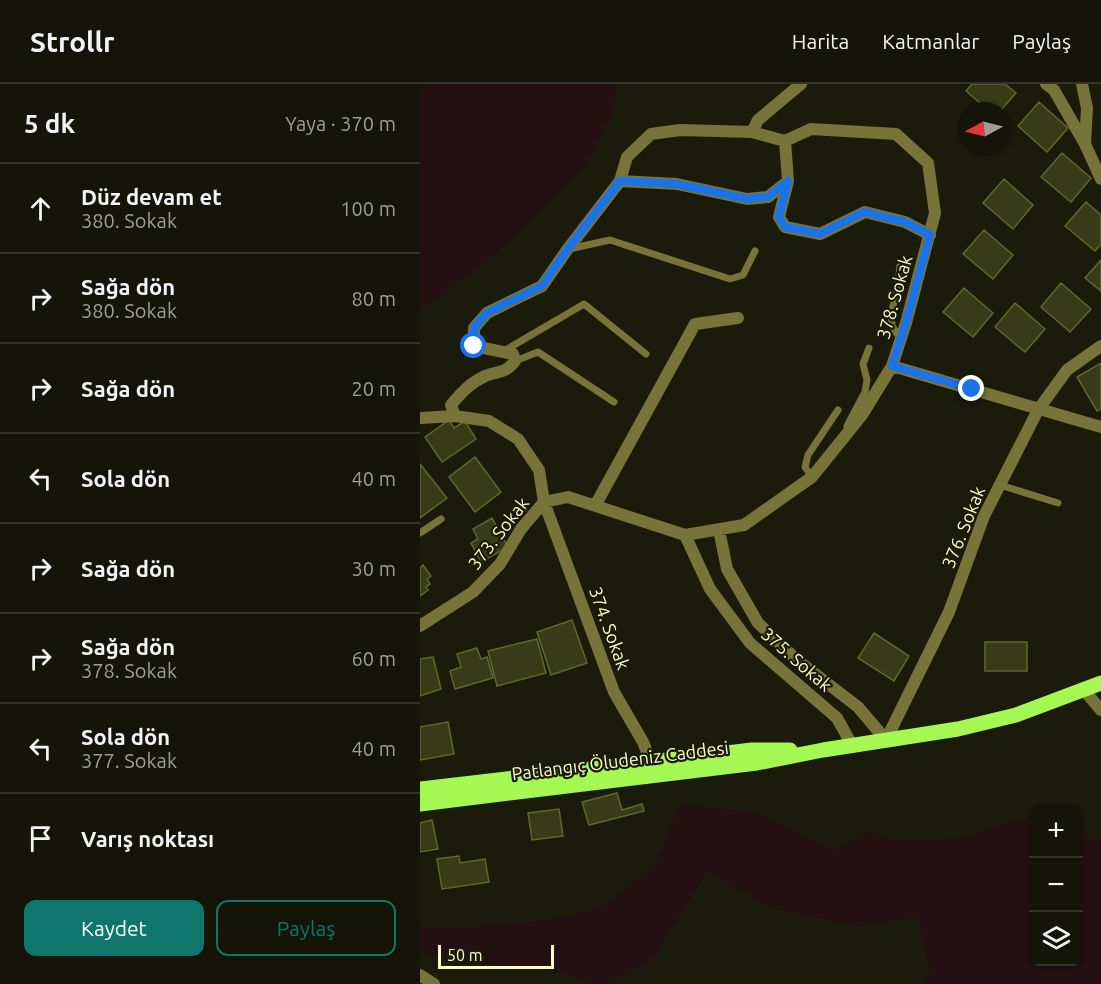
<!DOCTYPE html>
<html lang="tr">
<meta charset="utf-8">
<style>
body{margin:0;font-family:Ubuntu,sans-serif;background:#1d1d12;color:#f1f3f6}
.controls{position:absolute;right:18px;bottom:18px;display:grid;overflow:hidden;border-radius:12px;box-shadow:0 2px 4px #0004}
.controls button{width:54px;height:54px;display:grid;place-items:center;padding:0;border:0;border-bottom:2px solid #333329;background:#141408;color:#f1f3f6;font:30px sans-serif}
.compass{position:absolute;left:537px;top:18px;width:54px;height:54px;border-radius:50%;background:#141408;box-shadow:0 2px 4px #0004;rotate:263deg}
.scale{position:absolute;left:18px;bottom:15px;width:116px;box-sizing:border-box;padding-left:6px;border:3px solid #fdfcc7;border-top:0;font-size:16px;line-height:21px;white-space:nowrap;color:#fdfcc7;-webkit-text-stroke:4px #1a1b0b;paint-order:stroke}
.stop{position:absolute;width:18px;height:18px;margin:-14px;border:4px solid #1a73e8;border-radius:50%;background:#fff}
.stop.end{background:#1a73e8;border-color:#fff;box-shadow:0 2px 6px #0008}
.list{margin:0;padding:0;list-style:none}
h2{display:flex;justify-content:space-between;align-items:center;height:78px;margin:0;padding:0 24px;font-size:26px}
h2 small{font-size:20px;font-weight:400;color:#9d9e9c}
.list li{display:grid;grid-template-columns:39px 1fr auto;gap:18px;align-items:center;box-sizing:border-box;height:90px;padding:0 24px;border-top:2px solid #333329}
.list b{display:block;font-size:22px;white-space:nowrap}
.list p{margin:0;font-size:20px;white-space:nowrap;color:#9d9e9c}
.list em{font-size:20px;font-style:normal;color:#9d9e9c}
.actions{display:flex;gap:12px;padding:18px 24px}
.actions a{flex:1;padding:14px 0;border:2px solid #0f766e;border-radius:12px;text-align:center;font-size:21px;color:#0f766e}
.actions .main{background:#0f766e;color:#fff}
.icon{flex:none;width:33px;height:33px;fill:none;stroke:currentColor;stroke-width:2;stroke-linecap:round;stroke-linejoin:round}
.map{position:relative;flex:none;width:681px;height:900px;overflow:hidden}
header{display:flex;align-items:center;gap:36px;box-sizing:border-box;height:84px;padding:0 30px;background:#141408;border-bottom:2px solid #333329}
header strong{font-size:28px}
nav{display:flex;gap:33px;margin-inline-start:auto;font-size:21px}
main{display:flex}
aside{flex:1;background:#141408}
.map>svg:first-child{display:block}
</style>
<header>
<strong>Strollr</strong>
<nav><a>Harita</a><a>Katmanlar</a><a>Paylaş</a></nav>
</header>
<main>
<aside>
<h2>5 dk<small>Yaya · 370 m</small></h2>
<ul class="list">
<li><svg class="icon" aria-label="ahead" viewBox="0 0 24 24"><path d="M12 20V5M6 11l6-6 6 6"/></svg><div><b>Düz devam et</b><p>380. Sokak</p></div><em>100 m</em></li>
<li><svg class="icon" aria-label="right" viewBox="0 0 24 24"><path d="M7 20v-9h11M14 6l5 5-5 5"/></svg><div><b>Sağa dön</b><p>380. Sokak</p></div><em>80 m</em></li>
<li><svg class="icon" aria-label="right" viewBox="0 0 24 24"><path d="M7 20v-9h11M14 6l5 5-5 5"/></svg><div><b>Sağa dön</b></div><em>20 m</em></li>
<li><svg class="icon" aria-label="left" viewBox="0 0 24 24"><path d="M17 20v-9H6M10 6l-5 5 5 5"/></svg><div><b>Sola dön</b></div><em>40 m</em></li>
<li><svg class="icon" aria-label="right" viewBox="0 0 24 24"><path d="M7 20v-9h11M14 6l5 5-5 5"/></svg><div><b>Sağa dön</b></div><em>30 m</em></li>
<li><svg class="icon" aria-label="right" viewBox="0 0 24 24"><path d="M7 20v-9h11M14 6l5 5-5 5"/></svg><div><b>Sağa dön</b><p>378. Sokak</p></div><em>60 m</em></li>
<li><svg class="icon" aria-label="left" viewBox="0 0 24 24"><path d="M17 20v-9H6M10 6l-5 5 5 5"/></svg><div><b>Sola dön</b><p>377. Sokak</p></div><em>40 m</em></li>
<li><svg class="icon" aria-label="arrive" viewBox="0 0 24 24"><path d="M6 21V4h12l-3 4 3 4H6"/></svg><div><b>Varış noktası</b></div></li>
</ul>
<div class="actions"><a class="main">Kaydet</a><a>Paylaş</a></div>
</aside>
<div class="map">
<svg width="681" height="900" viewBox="0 0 681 900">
<rect width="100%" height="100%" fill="#1a1b0b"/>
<path fill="#240f12" d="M0,0h197l-4,27 -27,53 -87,87 -79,60z
M260,719l80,11 75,37 31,-21 28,10 65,-1 63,-21 11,3 1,141h44l1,-130 22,11v141h-177l6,-15 -13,-53 -56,11 -90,-19 -63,-37 -57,90 -43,23h-15l-35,-13 -91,-8 -47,-8v-28l14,1 81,-3 86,-16 55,-47z"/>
<path fill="#383b18" stroke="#61662b" stroke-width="1.5" d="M552,0h33l11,9 -16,18h-11l-23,-20z
M619,18l29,26 -21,24 -29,-26z
M642,69l29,25 -20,24 -30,-25z
M584,95l29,26 -20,24 -30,-26z
M666,118l15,13v29l-6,7 -30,-25z
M564,146l29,25 -20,24 -30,-25z
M681,176v31l-16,-13z
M641,199l30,26 -21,23 -29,-25z
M544,204l29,25 -20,24 -30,-25z
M595,219l30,26 -20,23 -30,-25z
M681,279v46l-4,2 -20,-34z
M29,336l5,8 11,-7 11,18 -34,23 -17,-25z
M55,373l26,35 -26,20 -26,-35z
M0,380l27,34 -27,20z
M72,434l16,29 -27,15 -10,-19 7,-4 -5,-10z
M3,481l8,11 -4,3 3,5 -4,3 2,3 -8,6v-28z
M152,536l15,43 -36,12 -14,-43z
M454,549l35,23 -15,25 -36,-23z
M117,555l9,34 -49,13 -9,-35z
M565,558h42v29h-42z
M57,564l4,11 6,-2 6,21 -38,11 -5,-18 11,-4 -4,-13z
M13,573l8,32 -21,7v-37z
M28,638l6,32 -34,6v-33z
M197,709l5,17 20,-6 2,7 -55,14 -7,-23z
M139,725l4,27 -31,4 -4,-27z
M12,736l6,29 -18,3v-29z
M39,772l1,7 25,-4 4,23 -47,7 -5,-30z"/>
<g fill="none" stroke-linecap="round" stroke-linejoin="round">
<path stroke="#787338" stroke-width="7" d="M149,165l41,-9 120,39 13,-4 12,-24
M480,182l-3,25 -6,23 1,12 8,12
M84,267l80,-47 62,50
M95,277l23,-9 76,50
M427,342l18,-34 2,-12 -4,-16 6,-16
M392,393l-7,-10 3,-12 30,-45
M580,401l58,18
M0,449l21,-14"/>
<path stroke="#787338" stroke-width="12" d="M626,0l8,6 31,54
M662,0l5,24 -2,36 16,35
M332,48l6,-12 43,-36
M368,97l-9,36 6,10 35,7 45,-22 40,10 25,13
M472,282l209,61
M35,332l-4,-11c10,-12 19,-22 34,-29 14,-6 19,-1 30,-15l-2,-7 -39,-8v-18l13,-15 55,-27 25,-36 53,-69 57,3 70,15 21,-2 20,-16 -3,-40
M0,334l35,-2 34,5 29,18 21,31 5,32 70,190 29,50 8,20
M176,420l99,-180 43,-6
M299,446l8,39 31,54 39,37 61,47 28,33 63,-128 35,-96 54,-106 29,-40 34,-24
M265,451l25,54 40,54 87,75 15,27
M0,542l53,-34 27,-28 21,-35 23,-27 24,-5 117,38 59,-10 68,-48 50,-62 30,-49 14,-43 29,-110 -7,-50 -32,-29 -85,-5 -26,12 -33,-9 -72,-2 -29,4 -24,23 -7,24
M664,606l17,20
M0,891l14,9"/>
<path stroke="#a5f852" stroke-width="15" d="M0,705l332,-39h38
M0,720l337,-41 66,-13 135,-21 58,-14 85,-32"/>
</g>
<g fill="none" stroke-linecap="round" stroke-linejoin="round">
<path stroke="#1a73e8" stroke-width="8" d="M54,262v-18l13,-15 55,-27 25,-36 53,-69 57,3 70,15 21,-2 20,-16 -9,36 6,10 35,7 44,-22 41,10 25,13 -24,88 -14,43 80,23"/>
</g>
<g text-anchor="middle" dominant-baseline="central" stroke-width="4.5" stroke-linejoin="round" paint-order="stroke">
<g font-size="18" fill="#fdfcc7" stroke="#1a1b0b">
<text transform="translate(474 213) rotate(-74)">378. Sokak</text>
<text transform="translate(543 443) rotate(-68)">376. Sokak</text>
<text transform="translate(78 449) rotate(-52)">373. Sokak</text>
<text transform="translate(190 544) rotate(70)">374. Sokak</text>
<text transform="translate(377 575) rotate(41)">375. Sokak</text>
<text transform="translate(200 676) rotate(-7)">Patlangıç Öludeniz Caddesi</text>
</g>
</g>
</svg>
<div class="controls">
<button>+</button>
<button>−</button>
<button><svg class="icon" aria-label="layers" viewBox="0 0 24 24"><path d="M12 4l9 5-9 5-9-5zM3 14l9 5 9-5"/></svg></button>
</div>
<svg class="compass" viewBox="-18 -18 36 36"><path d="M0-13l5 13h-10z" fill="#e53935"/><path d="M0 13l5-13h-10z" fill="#9d9e9c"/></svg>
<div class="scale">50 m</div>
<div class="stop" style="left:54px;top:262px"></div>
<div class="stop end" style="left:552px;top:305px"></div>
</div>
</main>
